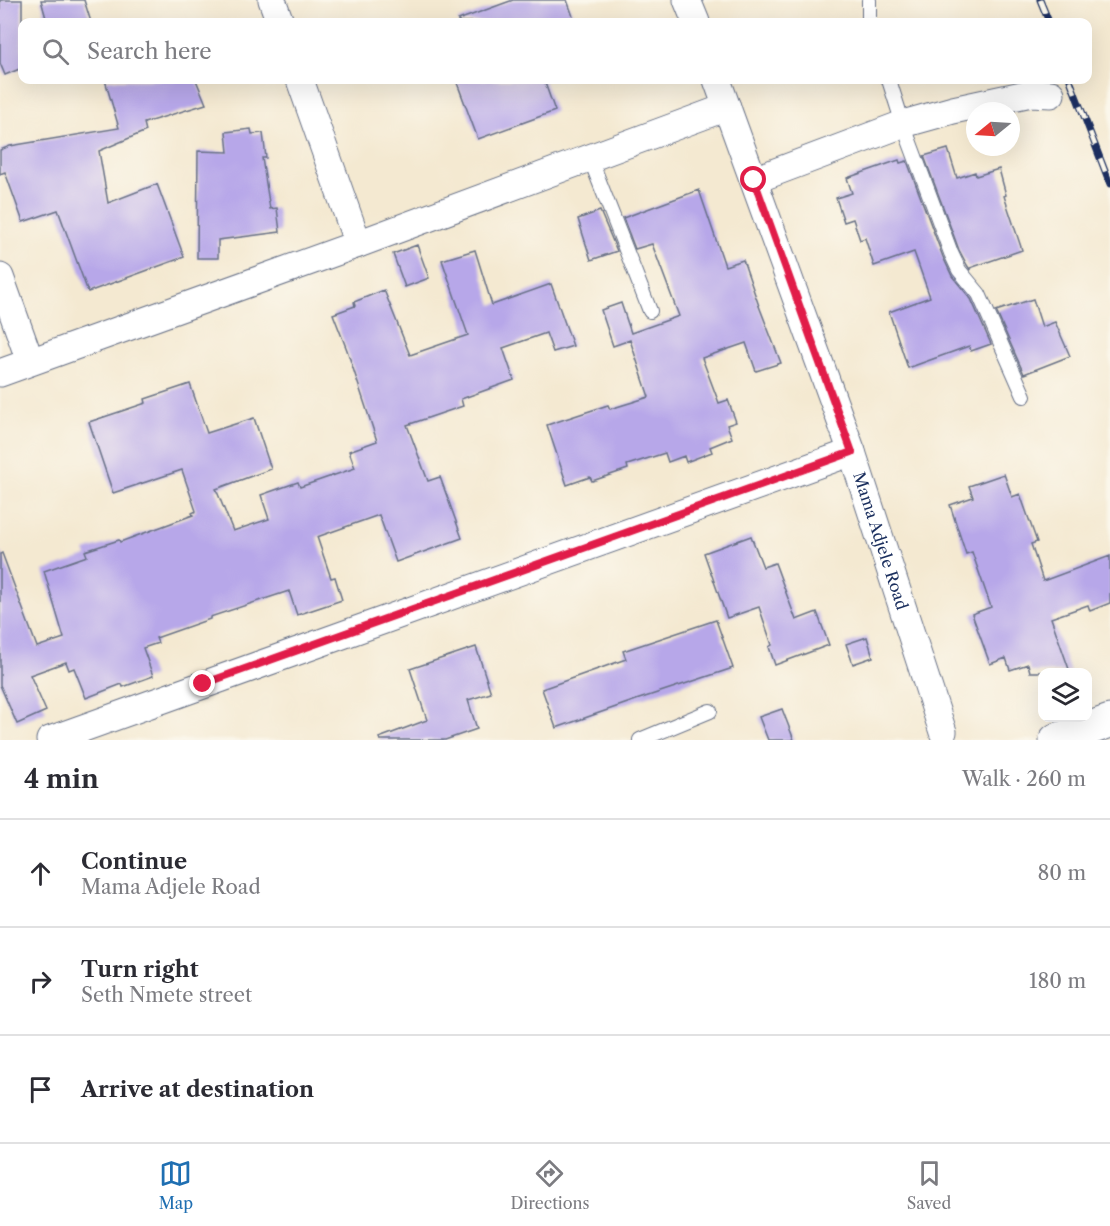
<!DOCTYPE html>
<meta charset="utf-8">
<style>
body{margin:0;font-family:"Libre Caslon Text",serif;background:#f7f7f7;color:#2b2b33}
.controls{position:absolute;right:18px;bottom:18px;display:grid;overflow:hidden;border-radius:12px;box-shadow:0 6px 24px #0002}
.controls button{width:54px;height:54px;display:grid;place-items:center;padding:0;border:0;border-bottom:2px solid #e1e1e2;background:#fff;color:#2b2b33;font:30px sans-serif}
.compass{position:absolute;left:966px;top:102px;width:54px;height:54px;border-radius:50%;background:#fff;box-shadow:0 6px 24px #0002;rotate:252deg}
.stop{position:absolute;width:18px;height:18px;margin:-14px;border:4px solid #e11d48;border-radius:50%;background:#fff}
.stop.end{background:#e11d48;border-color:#fff;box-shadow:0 2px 6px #0008}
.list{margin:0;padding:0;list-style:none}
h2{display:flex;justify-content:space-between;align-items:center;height:78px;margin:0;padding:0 24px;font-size:26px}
h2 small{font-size:20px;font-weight:400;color:#7c7c81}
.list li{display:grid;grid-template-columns:39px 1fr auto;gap:18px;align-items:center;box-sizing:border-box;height:108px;padding:0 24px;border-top:2px solid #e1e1e2}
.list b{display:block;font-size:22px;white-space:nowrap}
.list p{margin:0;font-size:20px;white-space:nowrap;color:#7c7c81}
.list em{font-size:20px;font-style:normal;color:#7c7c81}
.icon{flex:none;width:33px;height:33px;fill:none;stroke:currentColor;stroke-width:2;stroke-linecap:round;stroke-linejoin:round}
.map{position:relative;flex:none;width:1110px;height:740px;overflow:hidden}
.search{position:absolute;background:#fff;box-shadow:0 6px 24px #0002;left:18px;right:18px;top:18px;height:66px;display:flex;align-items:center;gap:15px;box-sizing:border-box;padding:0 21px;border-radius:12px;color:#7c7c81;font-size:22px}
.sheet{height:402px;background:#fff}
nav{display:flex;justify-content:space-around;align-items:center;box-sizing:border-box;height:84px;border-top:2px solid #e1e1e2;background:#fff;font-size:16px;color:#7c7c81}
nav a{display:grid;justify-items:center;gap:3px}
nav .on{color:#1f6fb2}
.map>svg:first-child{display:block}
</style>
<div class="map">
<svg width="1110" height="740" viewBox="0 0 1110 740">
<rect width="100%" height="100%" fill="#fbf7ec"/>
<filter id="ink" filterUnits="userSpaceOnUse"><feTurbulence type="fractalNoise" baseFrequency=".0167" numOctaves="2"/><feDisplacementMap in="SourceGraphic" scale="12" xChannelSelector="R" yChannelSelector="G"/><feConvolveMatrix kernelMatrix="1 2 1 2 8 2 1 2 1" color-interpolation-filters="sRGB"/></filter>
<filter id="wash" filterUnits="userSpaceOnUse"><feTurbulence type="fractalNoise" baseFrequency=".008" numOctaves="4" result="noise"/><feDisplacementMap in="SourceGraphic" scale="24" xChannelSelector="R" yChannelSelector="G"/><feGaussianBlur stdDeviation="1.35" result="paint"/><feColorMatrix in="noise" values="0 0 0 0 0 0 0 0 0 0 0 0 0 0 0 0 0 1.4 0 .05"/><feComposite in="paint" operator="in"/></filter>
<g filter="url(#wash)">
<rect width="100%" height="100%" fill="#f4e9d1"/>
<g id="blocks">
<path fill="#b7a7e9" d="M0,0h22v68l-17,7 -5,-12z
M41,0h43l7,22h-44z
M513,0h54l8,22h-117v-2z
M105,80h91l10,24 -62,19 2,8 -47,20 9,52 49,-19 27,73 -96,35 -30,-82 -35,12 -18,-50 -5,2v-24l10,-4 109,-18z
M456,80h88l11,31 -77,28z
M251,129l1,5 11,-1 3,25h-4l8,51 7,-1 3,24 -62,8v18h-21l1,-107 30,1 -2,-20z
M948,149l9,29 18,-6 1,4 23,-7 7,26 -2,1 18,54 -52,18v2l-3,-5 -8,-15 -35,-94z
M899,160l1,3 7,-2 36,96 9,19 19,23 20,45 -20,7 -2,-5 -61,22 -19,-56 41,-15 -16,-45 -40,14 -9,-28 -5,2 -7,-21 -9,3 -8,-24 16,-5 -5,-15z
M699,190l26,76 18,-6 16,46 22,57 -25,8 -10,-28 -44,15 17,45 9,-3 8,22 -9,3 5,13 -22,9 2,5 -26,10 -2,-6 -16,6 -3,-9 -38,12 1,4 -36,12 -2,-4 -23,8 -20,-60 61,-20 2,4 39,-12 -19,-57 -17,6 -12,-36 20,-7 10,30 48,-17 -27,-72 -17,5 -12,-31z
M600,211l17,40 -26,9 -13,-41z
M417,245l12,33 -24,9 -12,-33z
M475,250l17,55 59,-21 22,62 -20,6 -7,-19 -43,15 11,32 -53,19 2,7 -56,19 21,56 12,-4 22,61 -66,24 -17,-47 -62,22 14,41 4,-1 7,23 -45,15 -8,-24 -79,26v2l-54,19 2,5 -15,5 10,28 -30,11 -1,-3 -36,14 -12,-30 -5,2 -3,-8 -36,13 16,36 -29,13 -17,-39v-131l2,-1 35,94 27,-9 -20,-67 43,-15 -2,-5 34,-11 1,2 73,-27 -1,-2 4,-2 -14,-41 -69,23 -24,-71 57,-19 -1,-4 45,-15 17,49 47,-15 17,51 -55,20 17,42 36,-12 -8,-24 37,-13 2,5 55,-19 -6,-17 28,-10 -30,-91 -14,-36 22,-8 -1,-4 30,-12 26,65 58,-20 -26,-75z
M1033,299l9,28 13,-5 15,34 -46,18 -28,-63z
M1004,474l8,23 8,-3 17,48 -6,2 12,37 67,-25v47l-20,8 -2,-6 -37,13 19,54h-40l-2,-8 -18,6 -4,-12 -16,6 -18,-50 19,-7 -19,-55 -6,2 -16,-49 23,-8 -4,-11z
M751,536l12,31 12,-4 21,57 21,-8 12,33 -54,20 -6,-18 3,-2 -13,-38 -32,11 -23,-65z
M716,620l17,48 -94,31 -83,29 -14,-39 84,-30 -3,-8z
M867,637l6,20 -20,7 -7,-20z
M476,647l15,46 -23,7 9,29 -32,11h-65l-1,-2 48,-18 -17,-51z
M782,709l12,31h-26l-9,-23z"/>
</g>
</g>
<g filter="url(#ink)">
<use href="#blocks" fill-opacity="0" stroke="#677086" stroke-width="1.5"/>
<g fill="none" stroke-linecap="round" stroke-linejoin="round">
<g stroke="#677086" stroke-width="16">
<path id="lane" d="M869,0v22
M889,80l14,44 48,129 8,17 20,24 45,102
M590,158l60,153
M640,740l70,-29"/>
</g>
<g stroke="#677086" stroke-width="29">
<g id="street">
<path d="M272,0l8,22"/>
<path d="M687,0l9,22"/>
<path d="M300,80l58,164"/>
<path id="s1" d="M717,80l135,372 91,280"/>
<path d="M754,180l149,-56 50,-14 78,-17 20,1"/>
<path d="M0,277l30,84"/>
<path d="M0,373l358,-129 369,-137"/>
<path d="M50,740l802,-288"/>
</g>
</g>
<g stroke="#677086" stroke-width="35">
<path id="secondary" d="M1056,740l54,-19"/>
</g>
<use href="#lane" stroke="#fff" stroke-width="14"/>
<use href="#street" stroke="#fff" stroke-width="27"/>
<use href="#secondary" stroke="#fff" stroke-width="33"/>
<g stroke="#1b2f5e" stroke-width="7">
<path id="rail" d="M1040,0l9,22
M1070,80l40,104"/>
</g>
<use href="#rail" stroke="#fbf7ec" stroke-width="4.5" stroke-dasharray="14" stroke-linecap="butt"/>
</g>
</g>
<g fill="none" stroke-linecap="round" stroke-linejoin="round" filter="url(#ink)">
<path stroke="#e11d48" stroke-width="8" d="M203,684l649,-232 -98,-272"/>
</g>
<g text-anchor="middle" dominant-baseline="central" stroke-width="6" stroke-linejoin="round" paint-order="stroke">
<g font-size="16" fill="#1b2f5e" stroke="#fbf7ec">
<text stroke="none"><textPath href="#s1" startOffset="489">Mama Adjele Road</textPath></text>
</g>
</g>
</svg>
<div class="controls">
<button><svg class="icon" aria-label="layers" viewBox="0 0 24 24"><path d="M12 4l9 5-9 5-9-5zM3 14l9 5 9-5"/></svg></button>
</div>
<svg class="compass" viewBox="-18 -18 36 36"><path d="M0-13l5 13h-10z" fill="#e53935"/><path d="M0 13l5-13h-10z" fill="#7c7c81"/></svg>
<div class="stop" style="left:754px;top:180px"></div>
<div class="stop end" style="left:203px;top:684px"></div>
<div class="search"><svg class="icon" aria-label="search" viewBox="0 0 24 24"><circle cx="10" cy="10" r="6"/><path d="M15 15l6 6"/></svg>Search here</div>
</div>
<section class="sheet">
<h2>4 min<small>Walk · 260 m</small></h2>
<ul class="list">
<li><svg class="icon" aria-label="ahead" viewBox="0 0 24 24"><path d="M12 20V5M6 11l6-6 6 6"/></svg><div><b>Continue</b><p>Mama Adjele Road</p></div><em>80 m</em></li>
<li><svg class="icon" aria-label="right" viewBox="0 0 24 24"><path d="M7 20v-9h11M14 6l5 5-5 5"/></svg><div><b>Turn right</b><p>Seth Nmete street</p></div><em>180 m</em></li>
<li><svg class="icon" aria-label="arrive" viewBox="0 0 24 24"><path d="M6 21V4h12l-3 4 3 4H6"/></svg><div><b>Arrive at destination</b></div></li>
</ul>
</section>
<nav>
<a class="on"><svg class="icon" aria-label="map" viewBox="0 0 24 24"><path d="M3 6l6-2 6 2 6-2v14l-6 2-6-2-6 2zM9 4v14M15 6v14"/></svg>Map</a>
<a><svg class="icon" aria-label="directions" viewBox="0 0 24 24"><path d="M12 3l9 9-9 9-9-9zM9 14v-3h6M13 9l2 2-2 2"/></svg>Directions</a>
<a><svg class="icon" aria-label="saved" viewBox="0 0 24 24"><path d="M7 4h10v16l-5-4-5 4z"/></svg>Saved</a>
</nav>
